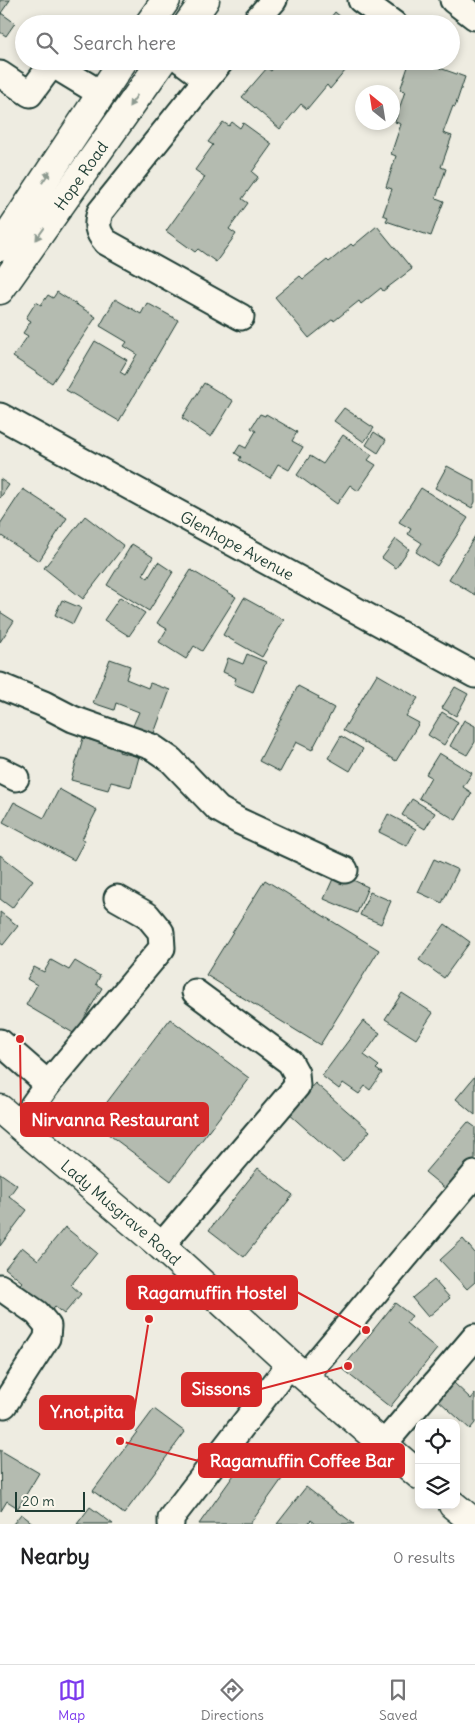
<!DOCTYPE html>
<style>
body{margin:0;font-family:Delius,sans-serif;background:#f2f2f2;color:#202124}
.controls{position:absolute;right:15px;bottom:15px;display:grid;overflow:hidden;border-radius:10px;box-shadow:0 2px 8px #0003}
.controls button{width:45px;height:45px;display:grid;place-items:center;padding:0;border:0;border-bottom:1px solid #e0e0e0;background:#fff;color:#202124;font:25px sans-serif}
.compass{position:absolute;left:355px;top:85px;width:45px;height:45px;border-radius:50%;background:#fff;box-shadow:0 2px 8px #0003;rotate:330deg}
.scale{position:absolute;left:15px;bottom:12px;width:70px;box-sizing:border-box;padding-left:5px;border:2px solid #1f3d34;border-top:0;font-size:14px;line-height:18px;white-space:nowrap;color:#1f3d34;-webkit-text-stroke:4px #fbf7ec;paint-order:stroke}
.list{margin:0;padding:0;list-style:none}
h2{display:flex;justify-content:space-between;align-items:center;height:65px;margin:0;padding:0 20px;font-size:21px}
h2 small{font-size:16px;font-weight:400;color:#757577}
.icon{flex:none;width:28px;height:28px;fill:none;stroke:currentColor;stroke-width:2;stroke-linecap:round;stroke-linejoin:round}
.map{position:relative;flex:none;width:475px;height:1524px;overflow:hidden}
.search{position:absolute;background:#fff;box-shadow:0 2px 8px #0003;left:15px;right:15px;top:15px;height:55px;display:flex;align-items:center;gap:12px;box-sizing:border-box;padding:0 18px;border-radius:28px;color:#757577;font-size:19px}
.sheet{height:140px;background:#fff}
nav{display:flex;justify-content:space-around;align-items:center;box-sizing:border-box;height:70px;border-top:1px solid #e0e0e0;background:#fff;font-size:14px;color:#757577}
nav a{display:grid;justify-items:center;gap:2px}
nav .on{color:#7c3aed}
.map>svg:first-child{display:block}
</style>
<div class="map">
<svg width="475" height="1524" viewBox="0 0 475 1524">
<rect width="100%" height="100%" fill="#eeece1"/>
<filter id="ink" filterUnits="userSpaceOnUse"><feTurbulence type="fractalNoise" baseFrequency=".02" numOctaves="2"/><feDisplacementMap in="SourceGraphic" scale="10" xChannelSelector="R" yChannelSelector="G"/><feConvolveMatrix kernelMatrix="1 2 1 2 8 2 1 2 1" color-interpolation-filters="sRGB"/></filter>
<g filter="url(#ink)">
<path fill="#b4bbb0" stroke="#1f3d34" d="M0,0h10l-9,13 14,10 -9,13 -6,-4z
M335,12l14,12h-24z
M279,61h82l-6,7 -4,-4 -21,25 -3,-4 -20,24 -6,-5 -21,25 -38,-32 25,-29 4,3z
M410,61h10l45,16 -10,30 -2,-1 -10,27 9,3 -11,31 5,2 -10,29 8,3 -13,35 -45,-15 2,-4 -5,-2 9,-26 -6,-2 10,-31 -5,-2 10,-30 -6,-2 10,-31 -5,-1z
M223,122l6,4 3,-4 8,6 3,-5 29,21 -20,28 6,5 -16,22 6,4 -19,26 7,5 -20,28 -18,-13 -3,3 -29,-21 39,-54 -10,-7 18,-25 -5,-3z
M377,226l35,43 -29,22 -2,-3 -20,16 -2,-3 -25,20 -1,-2 -24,19 -34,-41 25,-21 3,3 24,-19 2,2 22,-18 2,2z
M57,292l39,25 -44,66 -39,-26 15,-21 -5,-3 8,-12 -5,-3 10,-16 5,3 7,-10 5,3z
M115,299l26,15 6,-11 31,17 -59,101 -53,-31 29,-49 32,19 -7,12 5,3 12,-21 -13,-8 3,-4 -27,-16z
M204,383l29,18 -22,36 -29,-19z
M344,408l30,20 -10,14 -30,-21z
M260,414l5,2 1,-2 31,18 -5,9 11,6 -14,23 -11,-6 -8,14 -31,-18 2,-3 -6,-4 5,-8 6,3 10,-17 -5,-3z
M374,432l12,8 -8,13 -12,-8z
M343,435l29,20 -4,5 8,5 -18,26 -8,-6 -13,19 -40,-29 13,-19 13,8z
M447,466l28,15v21l-3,6 -37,-20z
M0,479l9,6 -9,13z
M421,488l47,30 -31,48 -21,-14 6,-9 -14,-9 3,-5 -12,-7z
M23,489l44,29 -28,43 -39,-26v-11z
M85,516l39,30 -41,53 -39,-31z
M475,536v59l-26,-16z
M396,539l13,10 -13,19 -14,-10z
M132,544l21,13 -10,17 5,4 10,-16 15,10 -24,39 -42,-26z
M191,570l45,27 -34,54 -8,-5 -8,13 -27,-17 8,-13 -10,-6z
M120,597l25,16 -16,23 -25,-16z
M244,598l40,22 -22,37 -39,-22z
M62,600l19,8 -8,16 -18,-9z
M0,612l14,9 -14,21z
M247,654l19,8 -13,30 -19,-8 2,-6 -13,-6 5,-14 15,6z
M110,659l20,7 -4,13 22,9 2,-5 20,7 -17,46 -21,-8 7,-16 -23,-9 -2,7 -21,-7z
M377,674l41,24 -12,18 13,7 -23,38 -53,-31z
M298,686l21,11 -1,2 16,9 -22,42 -16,-8 -16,30 -21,-11z
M455,687l13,7 -12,22 -14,-8z
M442,712l16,10 -14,23 -16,-10z
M464,720l11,6v16l-8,13 -17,-9z
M341,736l22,13 -13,22 -22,-13z
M83,738l37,10 -1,4 20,5 -8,30 -20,-5 -3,8 -37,-10z
M439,753l33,20 -9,14 9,6 -16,27 -37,-22 12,-21 -5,-3z
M59,789l38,21 -15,29 3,1 -11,20 -71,-38 11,-20 30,16z
M412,799l23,14 -10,16 -23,-14z
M388,814l28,15 -9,17 -28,-14z
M0,855l33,25 -21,28 -12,-9z
M434,859l24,11 -16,33 -24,-11z
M336,872l32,15 -11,26 -33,-14z
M265,880l114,70 -59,95 -114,-70z
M370,892l21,9 -10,23 -21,-9z
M0,912l18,14 -15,19 -3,-2z
M445,924l25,18 -26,36 -25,-18z
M51,960l18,10 6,-9 25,15 -4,8 6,4 -27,46 -49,-29 11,-20 -10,-6 7,-12 10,5z
M402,993l31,20 -17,26 -31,-20z
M170,1019l79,59 -78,103 -79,-59z
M363,1021l17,12 -16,22 15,11 -3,3 6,4 -12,17 -5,-4 -6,8 -16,-11 -4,6 -17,-13z
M475,1076v39l-19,-16z
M315,1083l55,48 -27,31 -55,-49z
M468,1122l7,5v42l-22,26 -28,-23z
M258,1168l35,27 -49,62 -35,-27z
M0,1173l17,12 -8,11 18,14 -27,36z
M65,1227l32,26 -26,32 10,9 -17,20 -9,-7 -6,7 -32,-26 5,-6 -17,-14 17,-21 16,13z
M463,1239l12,14v29l-8,7 -27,-29z
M434,1280l16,18 -22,19 -16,-19z
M395,1303l17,13 -6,7 31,26 -47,58 -48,-38z
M453,1382l18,17 4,-5v29l-5,6 -33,-30z
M154,1409l31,23 -61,82 -31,-23z
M0,1450l39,23 -21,35 -11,-7 -6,10z
M248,1455l34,24 -32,45h-51z
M306,1487l48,37h-38l-5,-4 -4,4h-30z
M90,1507l23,17h-36z
M21,1514l13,10h-21z"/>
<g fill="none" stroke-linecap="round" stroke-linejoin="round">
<g stroke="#1f3d34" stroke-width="29">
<g id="minor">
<path d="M361,0l33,24"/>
<path d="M453,0l22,17"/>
<path d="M253,24l21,-24"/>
<path d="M182,61l24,18"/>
<path d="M221,61l-121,151c-4,13 -3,20 6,30l135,75"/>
<path d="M0,74l30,20 22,-30 48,29"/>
<path id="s1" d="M0,416l475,259"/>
<path d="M0,686l44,18 29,15 79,28 19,13 47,49 21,12 106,49"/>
<path d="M0,770l16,8"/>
<path d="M0,1042l48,42"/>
<path d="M19,1125l29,-41 114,-136 -1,-16 -14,-17 -30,-17"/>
<path d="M161,1246l136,-160 -1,-13 -6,-11 -95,-70"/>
<path d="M0,1287l37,26 11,13 -1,12 -43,67"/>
<path d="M305,1376l170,-202"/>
<path d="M383,1445l92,-108"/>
<path d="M171,1524v-6l119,-154"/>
</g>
</g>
<g stroke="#1f3d34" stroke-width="31">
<g id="major">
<path d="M149,24l17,-24"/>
<path d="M188,24l17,-24"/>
<path d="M0,247l123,-186"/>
<path id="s2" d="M0,290l162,-229"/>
<path id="s3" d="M0,1109l161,137 129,118 129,111"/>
<path d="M453,1505l22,18"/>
</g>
</g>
<use href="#minor" stroke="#fbf7ec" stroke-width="25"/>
<use href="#major" stroke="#fbf7ec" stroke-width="28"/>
</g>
<defs><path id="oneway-solid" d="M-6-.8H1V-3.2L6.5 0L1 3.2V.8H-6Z" transform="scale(1.25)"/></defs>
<g fill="#8d9a90">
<use href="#oneway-solid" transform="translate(133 101) rotate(125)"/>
<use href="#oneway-solid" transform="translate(46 177) rotate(-57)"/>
<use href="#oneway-solid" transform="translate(40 234) rotate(125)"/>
</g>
</g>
<g text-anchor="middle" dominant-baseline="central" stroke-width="4" stroke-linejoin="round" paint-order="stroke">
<g font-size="16" fill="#1f3d34" stroke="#fbf7ec">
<text stroke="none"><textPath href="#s2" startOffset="140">Hope Road</textPath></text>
<text stroke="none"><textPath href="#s1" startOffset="270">Glenhope Avenue</textPath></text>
<text stroke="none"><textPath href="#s3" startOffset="159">Lady Musgrave Road</textPath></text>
</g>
</g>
<path fill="none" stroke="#d62828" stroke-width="2" d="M20 1039L21 1119M366 1330L297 1292M348 1366L261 1389M149 1319L134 1412M120 1441L199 1461"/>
<g fill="#d62828" stroke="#fbf7ec" stroke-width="2">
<circle cx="20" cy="1039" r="5"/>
<circle cx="366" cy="1330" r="5"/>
<circle cx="348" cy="1366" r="5"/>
<circle cx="149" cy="1319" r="5"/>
<circle cx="120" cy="1441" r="5"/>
</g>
<g fill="#d62828" stroke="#d62828" stroke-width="2">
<rect x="21" y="1103" width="187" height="33" rx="5"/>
<rect x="127" y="1276" width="170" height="33" rx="5"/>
<rect x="182" y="1373" width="79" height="33" rx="5"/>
<rect x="40" y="1396" width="94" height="33" rx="5"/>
<rect x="199" y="1444" width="205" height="33" rx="5"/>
</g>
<g font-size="18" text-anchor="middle" font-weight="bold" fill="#fff">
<text x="115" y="1126">Nirvanna Restaurant</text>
<text x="212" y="1299">Ragamuffin Hostel</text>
<text x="221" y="1395">Sissons</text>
<text x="87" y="1418">Y.not.pita</text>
<text x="302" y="1467">Ragamuffin Coffee Bar</text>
</g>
</svg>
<div class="controls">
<button><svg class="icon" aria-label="locate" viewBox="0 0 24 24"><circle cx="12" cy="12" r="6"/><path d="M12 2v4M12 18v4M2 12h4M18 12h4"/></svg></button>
<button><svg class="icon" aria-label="layers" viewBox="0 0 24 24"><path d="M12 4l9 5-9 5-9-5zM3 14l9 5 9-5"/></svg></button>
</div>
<svg class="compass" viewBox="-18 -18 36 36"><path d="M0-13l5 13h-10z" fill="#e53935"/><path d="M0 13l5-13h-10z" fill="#757577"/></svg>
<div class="scale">20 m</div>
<div class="search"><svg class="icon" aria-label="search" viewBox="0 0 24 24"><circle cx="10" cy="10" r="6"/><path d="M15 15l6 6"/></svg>Search here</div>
</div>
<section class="sheet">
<h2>Nearby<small>0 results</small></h2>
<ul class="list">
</ul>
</section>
<nav>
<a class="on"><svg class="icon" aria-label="map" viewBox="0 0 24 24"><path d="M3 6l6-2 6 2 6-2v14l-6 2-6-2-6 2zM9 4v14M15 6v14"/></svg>Map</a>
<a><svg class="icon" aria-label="directions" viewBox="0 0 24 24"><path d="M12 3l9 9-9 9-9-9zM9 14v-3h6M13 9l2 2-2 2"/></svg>Directions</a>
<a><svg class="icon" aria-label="saved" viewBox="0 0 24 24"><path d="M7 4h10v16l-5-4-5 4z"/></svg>Saved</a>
</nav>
